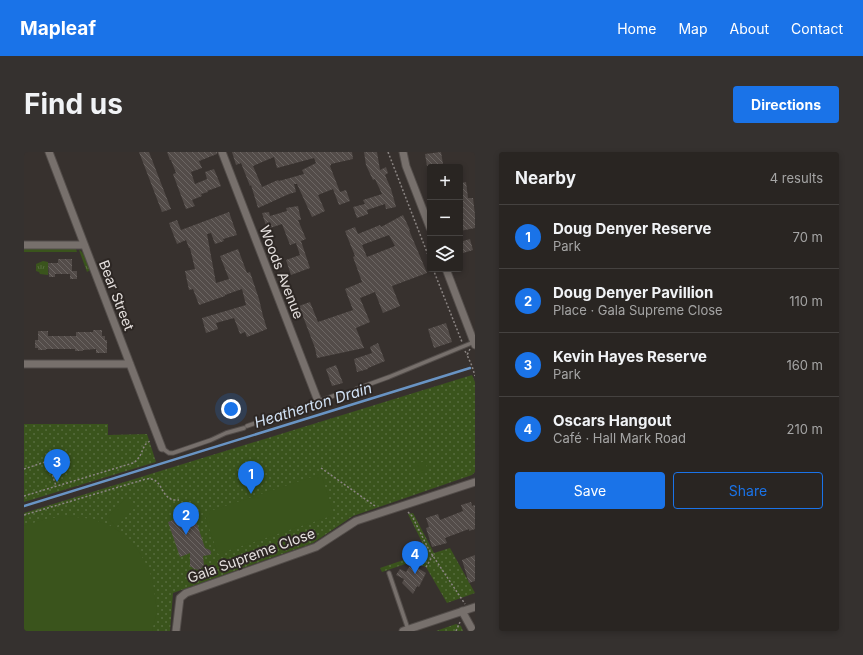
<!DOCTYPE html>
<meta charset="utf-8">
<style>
body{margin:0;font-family:Inter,sans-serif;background:#35312f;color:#f1f3f6}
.controls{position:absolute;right:12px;top:12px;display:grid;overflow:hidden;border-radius:4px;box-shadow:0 2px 6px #0003}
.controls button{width:36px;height:36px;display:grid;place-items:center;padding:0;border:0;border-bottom:1px solid #454240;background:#292522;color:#f1f3f6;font:20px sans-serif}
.you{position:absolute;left:207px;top:257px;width:14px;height:14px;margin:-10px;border:3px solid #fff;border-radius:50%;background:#1a73e8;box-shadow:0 0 0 6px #1a73e833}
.badge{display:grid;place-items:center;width:26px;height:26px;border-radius:50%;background:#1a73e8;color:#fff;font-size:13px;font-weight:700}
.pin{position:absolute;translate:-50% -33px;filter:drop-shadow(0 1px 2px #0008)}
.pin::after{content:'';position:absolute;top:21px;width:14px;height:12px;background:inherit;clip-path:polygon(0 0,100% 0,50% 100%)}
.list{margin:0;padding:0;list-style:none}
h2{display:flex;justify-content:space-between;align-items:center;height:52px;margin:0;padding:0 16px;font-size:17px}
h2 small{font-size:13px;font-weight:400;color:#a5a5a5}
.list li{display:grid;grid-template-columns:26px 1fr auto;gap:12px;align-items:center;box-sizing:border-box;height:64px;padding:0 16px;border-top:1px solid #454240}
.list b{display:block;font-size:15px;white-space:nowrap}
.list p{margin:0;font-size:13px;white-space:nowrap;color:#a5a5a5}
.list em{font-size:13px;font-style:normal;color:#a5a5a5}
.actions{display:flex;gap:8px;padding:12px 16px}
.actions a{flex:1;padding:9px 0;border:1px solid #1a73e8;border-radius:4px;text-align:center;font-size:14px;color:#1a73e8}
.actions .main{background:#1a73e8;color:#fff}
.icon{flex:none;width:22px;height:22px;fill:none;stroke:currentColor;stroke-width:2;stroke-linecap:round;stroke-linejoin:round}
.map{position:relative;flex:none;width:451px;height:479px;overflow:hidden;border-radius:4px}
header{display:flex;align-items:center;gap:24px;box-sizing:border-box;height:56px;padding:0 20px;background:#1a73e8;color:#fff}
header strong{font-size:19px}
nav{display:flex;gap:22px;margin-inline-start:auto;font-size:14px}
.intro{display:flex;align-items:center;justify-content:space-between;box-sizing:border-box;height:96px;padding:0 24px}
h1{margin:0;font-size:28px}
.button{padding:10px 18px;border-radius:4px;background:#1a73e8;color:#fff;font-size:14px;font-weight:700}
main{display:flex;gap:24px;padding:0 24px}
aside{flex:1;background:#292522;border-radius:4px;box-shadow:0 2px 6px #0003}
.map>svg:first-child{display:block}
</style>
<header>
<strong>Mapleaf</strong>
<nav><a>Home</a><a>Map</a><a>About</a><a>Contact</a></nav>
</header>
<div class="intro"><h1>Find us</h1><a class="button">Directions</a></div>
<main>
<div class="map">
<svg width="451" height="479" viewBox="0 0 451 479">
<defs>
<pattern id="grass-tufts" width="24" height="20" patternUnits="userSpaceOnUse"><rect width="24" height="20" fill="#3a541c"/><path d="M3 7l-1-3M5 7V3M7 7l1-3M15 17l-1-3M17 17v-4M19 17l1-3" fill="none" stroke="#566c3d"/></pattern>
<pattern id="park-dots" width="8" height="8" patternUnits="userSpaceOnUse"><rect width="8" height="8" fill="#3a541c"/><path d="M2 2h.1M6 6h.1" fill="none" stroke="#566c3d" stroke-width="1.8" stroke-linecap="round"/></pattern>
<pattern id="building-back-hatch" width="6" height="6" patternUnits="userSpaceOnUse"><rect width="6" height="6" fill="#534c49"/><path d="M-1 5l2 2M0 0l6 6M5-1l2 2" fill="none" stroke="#6c6663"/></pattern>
</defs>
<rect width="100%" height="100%" fill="#37312e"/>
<path fill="url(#grass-tufts)" d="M0,97h52l1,3h-53z
M55,98l2,1 3,4 6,15 -3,2z
M19,109l5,1v13l-8,-1 -1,-2 -3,-1v-7z"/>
<path fill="url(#park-dots)" d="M448,223l3,7v90l-3,3 -119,41 -40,27 -140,50 -3,38h-146v-118z
M0,272h84v11l39,-1 9,28 -132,40z
M389,361l21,40 16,-5 25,45 -28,10 -21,-36 -15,-5 -29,10 -2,-4 47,-16 -19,-38z
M432,472l5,2 2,5h-27z"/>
<path fill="#3a541c" d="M401,309l3,10 -10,3 -3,-5 1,-2v-3z
M297,322l13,41 -116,39 -14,-41z
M103,345l9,9 -20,21 -9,-10z
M43,364l25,3 17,6 16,10 13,15 11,19 4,14 4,28 -5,20h-128v-105l22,-7z"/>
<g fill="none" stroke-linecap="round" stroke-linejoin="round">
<path stroke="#6994c4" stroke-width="2.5" d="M0,354l446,-138"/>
</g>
<path fill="url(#building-back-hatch)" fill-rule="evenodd" d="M115,0h10l22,57 -9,3z
M143,0h50v2l-18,7 3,7 -11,4 4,12 12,-5 -2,-7 9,-3 7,17 -14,5 1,1 -7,2 1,2 -10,4 3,6 -9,3 -13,-35 3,-1 -5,-13h-1z
M208,0h120l1,7 -22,5v1l-1,1 10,26 6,-2 4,11 -11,4 -6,-16 -15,6 7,16 -13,6 -15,-33h-3l2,8 -7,2 -31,14 -7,-23 -1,1 -9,-23 -5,2zM250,5l3,11 37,-10 2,5 -14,7 2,4 -25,7 -1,-1 -16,7 -9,-21z
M340,0h13l3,18 6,-3 2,6 -3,2 6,14 5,18 -10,2 -1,-5 -18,6 1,4 -11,4 -4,-11 12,-3 -2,-4 19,-6 -7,-15 -2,1 -7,-15z
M417,0l2,12 -16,2 -2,-12z
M442,30l2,16h5l2,17v13l-15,3v-48z
M274,54l3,14h-3l8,19 -5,2 9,27 -19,7 -5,-15 14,-5 -4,-12 -6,2 -8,-21 -15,5 -5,-16 7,-1 1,4 17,-5 -1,-3z
M205,60l8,23 -14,4 1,2 -9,3 -4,-11 -4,1 9,49 13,-4 -9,-23 18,-7 9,24 3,-1 9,27 4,17 4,13 -20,8 -2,-5 -5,2 -6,-16 -18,5 2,6 -12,4 -4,-15 44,-13 -4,-16 -17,6v1l-26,9 -6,-16 -4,1 -4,-19 10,-2 -5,-21h-1l-3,-8 -9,4 -8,-21 8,-3 4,10z
M379,63l7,15h-1l18,43 -35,13 8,20 -17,7 -8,-21 -15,6 10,24 -14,6 8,20 -47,10 -2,-10 -16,-42 11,-4 8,20 35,-12 -8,-21 17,-7 -9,-25 2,-1 -10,-25 10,-4 3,7 22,-9 1,2zM365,83l6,11 -28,11 -5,-12z
M446,87l3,11 -13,4v-12z
M34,107h14v12h5v8h-7v-5h-15v3h-6l-1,-14h10z
M422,171l6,19 -18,6 -6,-19z
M69,178h9v6h3v4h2v13h-11v-4l-13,1v1h-8v-2h-29v1h-8v-2h-3v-8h3v-9h10v5h28v-4h17z
M354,191l7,18 -17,7v1l-11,3 -3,-13 18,-6 -2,-6z
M312,213l7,18 -11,3 -6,-17z
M447,350l1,4 3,-1v24l-6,2v-2l-24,9 2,5 -15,4 -6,-19 3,-1 -3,-9 12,-4 2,6 23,-9 -2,-6z
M169,360l12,36 5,2 1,2v2l-2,1 -6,1 1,9 -1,2 -4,3 -5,-1 -4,-3v-13l-10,4 -12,-35z
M451,403v26l-6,2 -7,-23z
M387,412l15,9 -7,14 -2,-1 -4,8 -11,-11 2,-4 -8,-4 4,-6 6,3z"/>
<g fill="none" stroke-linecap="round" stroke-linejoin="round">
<g stroke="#534d4a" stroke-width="5.5">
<path id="lane" d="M332,237l33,-12 85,-35
M223,274l92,-32
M138,296l7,5h4l38,-13 15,-7 18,-5
M365,421l19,56"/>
</g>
<g stroke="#534d4a" stroke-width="9">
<path id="street" d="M25,0l113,296
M198,0l96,249
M379,0l3,14 24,62
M0,93h60
M422,117l29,76
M0,212h106
M438,459l11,20
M152,479l4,-33 6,-5 130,-46 40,-26 119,-39
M379,479l72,-24"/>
</g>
<path stroke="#8b8583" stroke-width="1.5" stroke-dasharray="2 2" stroke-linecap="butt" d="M364,0l42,108
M409,117l29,73
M446,197l-3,6 5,11 3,10
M441,199l2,4
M320,242l7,-3
M297,316l54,38
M0,317l24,-8 8,25
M0,344l109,-33c11,-6 8,-20 18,-22
M384,360l4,4 17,34 36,54
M0,363l122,-36c17,-2 13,16 27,21 0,0 6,0 6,0
M402,415l7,-12
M432,479l4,-9"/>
<use href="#lane" stroke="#77706c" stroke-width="3.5"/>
<use href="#street" stroke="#77706c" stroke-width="7"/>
</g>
<g text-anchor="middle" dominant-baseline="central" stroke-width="4" stroke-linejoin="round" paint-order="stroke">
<g font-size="14" fill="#e6e1df" stroke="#2d2724">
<text transform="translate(258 120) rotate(69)">Woods Avenue</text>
<text transform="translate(93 143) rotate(69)">Bear Street</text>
<text transform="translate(227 403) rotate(-20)">Gala Supreme Close</text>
</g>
<g font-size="15" font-style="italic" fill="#d0e0f3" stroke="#2d2724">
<text transform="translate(289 253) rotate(-17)">Heatherton Drain</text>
</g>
</g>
</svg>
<div class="controls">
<button>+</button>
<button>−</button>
<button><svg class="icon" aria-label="layers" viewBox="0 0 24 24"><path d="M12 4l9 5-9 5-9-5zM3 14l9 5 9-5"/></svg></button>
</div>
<div class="you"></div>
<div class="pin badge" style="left:227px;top:342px">1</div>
<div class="pin badge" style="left:162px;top:383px">2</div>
<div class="pin badge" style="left:33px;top:330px">3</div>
<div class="pin badge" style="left:391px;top:422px">4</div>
</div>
<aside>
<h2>Nearby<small>4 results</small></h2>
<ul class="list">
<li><span class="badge">1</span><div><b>Doug Denyer Reserve</b><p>Park</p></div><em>70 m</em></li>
<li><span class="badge">2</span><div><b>Doug Denyer Pavillion</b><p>Place · Gala Supreme Close</p></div><em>110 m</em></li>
<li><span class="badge">3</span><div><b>Kevin Hayes Reserve</b><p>Park</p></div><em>160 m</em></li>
<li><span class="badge">4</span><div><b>Oscars Hangout</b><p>Café · Hall Mark Road</p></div><em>210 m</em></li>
</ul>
<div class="actions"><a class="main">Save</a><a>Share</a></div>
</aside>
</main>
